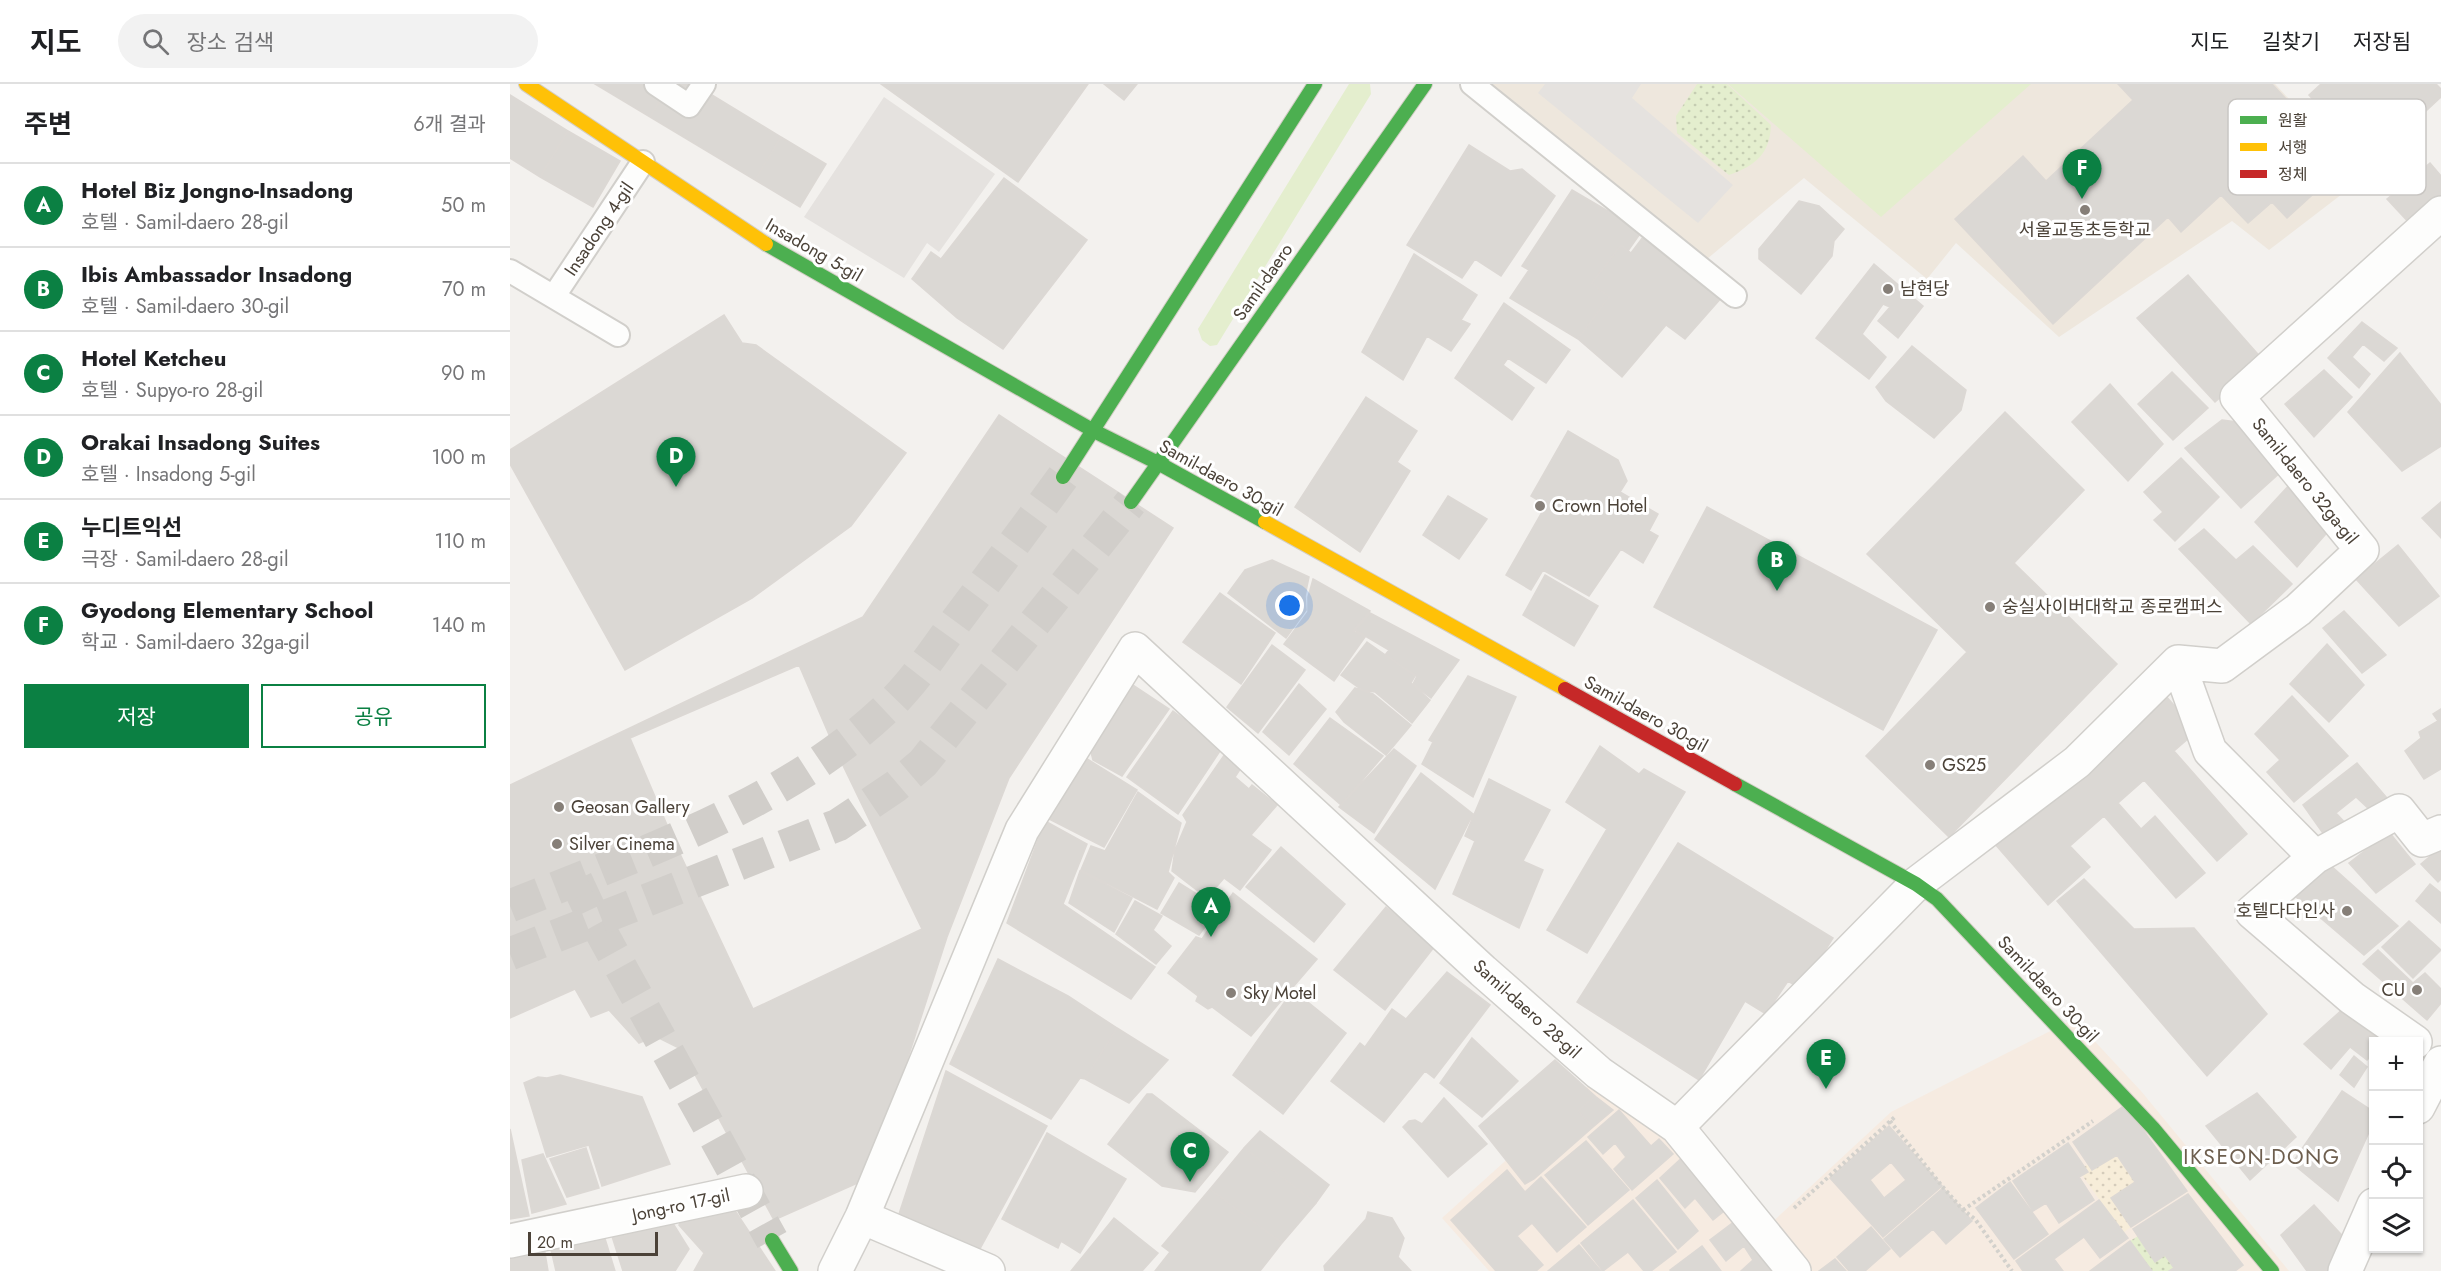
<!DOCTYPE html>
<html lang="ko">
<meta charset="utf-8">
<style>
body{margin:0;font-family:Jost,"Noto Sans KR",sans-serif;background:#f2f2f2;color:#202124}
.controls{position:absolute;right:18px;bottom:18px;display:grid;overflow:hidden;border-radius:0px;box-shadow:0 2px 4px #0004}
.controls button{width:54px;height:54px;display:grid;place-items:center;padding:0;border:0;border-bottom:2px solid #e0e0e0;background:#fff;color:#202124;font:30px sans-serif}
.scale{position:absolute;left:18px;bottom:15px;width:130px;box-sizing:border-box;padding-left:6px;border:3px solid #4b4238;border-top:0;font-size:16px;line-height:21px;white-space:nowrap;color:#4b4238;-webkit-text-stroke:4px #fff;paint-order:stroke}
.you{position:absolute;left:780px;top:522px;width:21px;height:21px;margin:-15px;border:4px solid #fff;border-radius:50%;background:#1a73e8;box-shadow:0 0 0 9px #1a73e833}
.badge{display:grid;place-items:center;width:39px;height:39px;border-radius:50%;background:#0b8043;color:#fff;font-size:20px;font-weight:700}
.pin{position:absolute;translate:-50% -50px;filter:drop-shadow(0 2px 3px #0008)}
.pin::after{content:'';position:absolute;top:32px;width:21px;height:18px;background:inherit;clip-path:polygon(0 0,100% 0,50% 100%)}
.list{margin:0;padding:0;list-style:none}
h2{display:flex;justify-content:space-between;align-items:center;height:78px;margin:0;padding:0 24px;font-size:26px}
h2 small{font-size:20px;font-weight:400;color:#757577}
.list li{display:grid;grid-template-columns:39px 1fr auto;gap:18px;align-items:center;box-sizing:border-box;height:84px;padding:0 24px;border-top:2px solid #e0e0e0}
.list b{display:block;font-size:22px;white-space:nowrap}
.list p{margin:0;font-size:20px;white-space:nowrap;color:#757577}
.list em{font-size:20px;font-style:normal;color:#757577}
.actions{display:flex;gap:12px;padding:18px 24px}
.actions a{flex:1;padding:14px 0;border:2px solid #0b8043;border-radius:0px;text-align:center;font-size:21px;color:#0b8043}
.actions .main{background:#0b8043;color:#fff}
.icon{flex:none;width:33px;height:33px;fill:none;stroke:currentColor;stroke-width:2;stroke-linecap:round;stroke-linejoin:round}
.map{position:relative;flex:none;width:1931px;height:1187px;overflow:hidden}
header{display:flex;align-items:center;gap:36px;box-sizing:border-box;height:84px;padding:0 30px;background:#fff;border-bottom:2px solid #e0e0e0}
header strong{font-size:28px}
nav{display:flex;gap:33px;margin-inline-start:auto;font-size:21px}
.search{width:420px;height:54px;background:#f2f2f2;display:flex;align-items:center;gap:15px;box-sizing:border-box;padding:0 21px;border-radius:33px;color:#757577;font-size:22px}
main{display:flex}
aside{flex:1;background:#fff}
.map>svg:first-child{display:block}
</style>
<header>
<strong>지도</strong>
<div class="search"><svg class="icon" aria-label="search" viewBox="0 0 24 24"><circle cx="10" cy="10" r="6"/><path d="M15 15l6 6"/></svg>장소 검색</div>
<nav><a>지도</a><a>길찾기</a><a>저장됨</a></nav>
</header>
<main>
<aside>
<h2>주변<small>6개 결과</small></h2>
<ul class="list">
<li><span class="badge">A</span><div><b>Hotel Biz Jongno-Insadong</b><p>호텔 · Samil-daero 28-gil</p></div><em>50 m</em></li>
<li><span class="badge">B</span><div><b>Ibis Ambassador Insadong</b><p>호텔 · Samil-daero 30-gil</p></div><em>70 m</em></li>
<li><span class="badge">C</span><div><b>Hotel Ketcheu</b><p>호텔 · Supyo-ro 28-gil</p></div><em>90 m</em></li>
<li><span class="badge">D</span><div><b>Orakai Insadong Suites</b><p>호텔 · Insadong 5-gil</p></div><em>100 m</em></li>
<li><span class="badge">E</span><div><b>누디트익선</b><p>극장 · Samil-daero 28-gil</p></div><em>110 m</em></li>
<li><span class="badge">F</span><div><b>Gyodong Elementary School</b><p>학교 · Samil-daero 32ga-gil</p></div><em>140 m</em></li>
</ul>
<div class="actions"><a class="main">저장</a><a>공유</a></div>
</aside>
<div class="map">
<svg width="1931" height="1187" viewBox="0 0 1931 1187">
<defs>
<pattern id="sand-dots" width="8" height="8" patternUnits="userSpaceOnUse" patternTransform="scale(1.5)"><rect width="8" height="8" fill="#f7edd9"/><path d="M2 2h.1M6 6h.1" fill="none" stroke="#d5ccbb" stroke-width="1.8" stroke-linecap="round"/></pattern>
<pattern id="garden-dots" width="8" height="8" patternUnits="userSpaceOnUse" patternTransform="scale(1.5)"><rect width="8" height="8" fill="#e4eece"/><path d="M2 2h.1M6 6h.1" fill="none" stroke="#c5cdb2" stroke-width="1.8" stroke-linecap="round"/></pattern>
</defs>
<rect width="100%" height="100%" fill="#f3f1ee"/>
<path fill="#f6ebe1" d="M1564,935l67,72 148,180h-800l-47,-53 151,-136 83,29 91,116 124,-115z"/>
<path fill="#eee7dd" d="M983,0h782l88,94 -94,72 -37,-29 -173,116 -103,-94 -29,36 -123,-101 -103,86 -215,-167z"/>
<path fill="#e4eece" d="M839,0h21l1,10 -154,251 -7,1 -8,-6 -4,-11z
M1218,0h303l-150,133z"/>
<path fill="url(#sand-dots)" d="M1607,1071l18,27 -24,16 20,29 -8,6 -41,-58 2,-8 4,-3 4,6z"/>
<path fill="url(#garden-dots)" d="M1187,0h30l44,41c-1,29 -16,41 -42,50l-52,-42 -1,-17z
M1628,1152l27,19 9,13 -5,3h-17l-22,-30z"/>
<path fill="#e5e2df" d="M1035,0h96l-9,14 101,87 -35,38 -160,-130z
M374,13l111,77 -56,78 -12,-9 -23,35 -100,-61z"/>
<path fill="#dbd8d4" stroke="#dcd8d4" stroke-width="1.5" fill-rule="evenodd" d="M85,0h75l-20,33z
M160,0h24l87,53 -26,43 -105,-63z
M371,0h207l-70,98z
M594,0h33l-13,16z
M1608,0h154l61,65 -15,13 14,15 -45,41 -15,-16 -24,21 -27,-28 -40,37 -13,-15 -115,107 -98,-105 68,-63 23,25 87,-81z
M1811,0h115l5,5v8l-43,40 -29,18 -10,-12 -4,4 -46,-52z
M0,11l58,36 -28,46 -30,-19z
M58,47l52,30 -27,46 -53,-30z
M271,53l45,27 -26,43 -45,-27z
M959,61l41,26 12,-2 33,27 -54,80 -26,-17 -13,19 -55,-33z
M1920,79l11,13v23l-29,27 -25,-27z
M494,94l83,62 -84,109 -46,-31 -45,-39 19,-27 10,7z
M1062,106l70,41 -14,20 -7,-6 -29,38 17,14 -31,42 -68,-41 19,-28 -7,-4z
M1289,117l20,5 25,23 -10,12 -2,15 -31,38 -42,-35v-10z
M1136,149l76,64 -37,42 -19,-14 -44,52 -44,-38 31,-42 -17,-14 29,-38 10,8z
M904,170l63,41 -16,25 9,4 -19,27 -24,-15 -24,44 -41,-28z
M1364,180l49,42 -25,32 -20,-17 12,-14 -7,-3 -21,30 24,23 -17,22 -53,-41z
M1678,191l75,85 -48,42 -78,-84z
M994,219l66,47 -24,33 -38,-25 -5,7 31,23 -22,32 -57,-42z
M214,231l18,28 14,2 150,108 -55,73 -99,72 -127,72 -115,-206v-14z
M1852,238l35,26 -13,13 -21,-17 -11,13 18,17 -11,14 -31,-30z
M1402,262l54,44 -5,20 -27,28 -48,-37 -10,-14z
M1890,269l41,52v41l-39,25 -54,-59z
M1814,286l28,27 -38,40 -29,-33z
M1662,288l36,36 -35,32 -35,-36z
M1600,300l53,60 -35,37 -56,-59z
M856,313l51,34 -20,31 13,9 -50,81 -65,-45z
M1495,328l79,78 -70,73 103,101 -168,173 -83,-81 101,-104 -100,-98z
M489,331l174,113 -164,250 -62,159 -78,241 -95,42 -93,-171 -26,-13 -16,7 -30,-33 -18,7 -16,-28 -65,29v-233l353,-168z
M1712,336l23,3 37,48 -41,37 -56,-60z
M1058,347l50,29 9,21 -7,11 38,22 -9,17 9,5 -15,27 -22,-14 -32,47 -46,-26 -12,20 -25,-15 40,-70 -15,-9z
M1671,374l38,39 -44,44 -21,-21 9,-8 -19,-20z
M1782,398l40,45 -35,40 -42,-45z
M938,412l39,23 -28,40 -36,-24z
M1931,418v36l-19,-20z
M1197,423l230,123 -54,100 -229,-123z
M1694,445l32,31 17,-14 39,38 -41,40 -72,-75z
M1888,461l41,51 -40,30 -43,-47z
M762,476l37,17 -4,19 1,14 -20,28 -58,-45 17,-23z
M1035,491l53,31 -24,40 -51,-31z
M803,495l57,32 -17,20 12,6 -31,44 -50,-37 24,-32v-15z
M710,509l55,40 -34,51 -58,-42z
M1834,527l42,44 -24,18 -39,-45z
M860,529l89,47 -28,38 -18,-14 4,-8 -32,-21 4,-5 -34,-20z
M857,558l48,34 -4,7 19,17 -18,23 -37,-31 -13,-2 -21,-15z
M1817,560l37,41 -35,37 -39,-38z
M762,561l33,25 -47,63 -31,-26z
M289,581l37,86 86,178 -169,80 -80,-170 -43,-101z
M958,592l48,21 -43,100 -51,-33 11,-22 -4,-2z
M617,597l42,28 -47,67 -29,-16 -4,-16z
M789,600l27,25 -37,46 -26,-23z
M845,604l18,6 38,31 -25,30 -42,-33 -8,-10z
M1654,610l33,37 -23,20 73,83 -30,27 -73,-81 -26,23 23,26 14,-13 50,57 -29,25 -72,-82 -34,30 20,21 -42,38 -53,-61z
M1782,612l56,60 -54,46 -27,-30 13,-12 -25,-26z
M1931,625v60l-17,10 -19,-28 16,-13 -2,-6 19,-11 -5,-7z
M663,627l49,37 -44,66 -51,-37z
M820,634l53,38 -42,49 -47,-41z
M1090,662l39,28 5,-5 41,23 -98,161 -40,-23 60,-101 -41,-27z
M884,665l22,17 -42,67 -35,-26z
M717,667l16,14 -8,12 14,12 3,-4 25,20 -26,30 20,15 -31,40 -16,-12 -17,20 -35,-27 3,-21 12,-28 -4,-7z
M574,673l53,33 -33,57 -57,-29z
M1847,679l30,35 -18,11 -13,-12 -20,16 11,12 -20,14 -24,-34z
M911,689l52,41 -38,75 -60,-50z
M979,695l61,31 -27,51 20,9 -24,58 -66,-34 22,-53 -10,-5z
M628,708l43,31 -13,49 6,6 -17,31 -76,-39 10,-24 14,5z
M535,737l42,23 -24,60 92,63 -24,32 -124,-76z
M1879,748l26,32 -39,29 -27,-30z
M1168,759l155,95 -32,51 -13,-8 -22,33 -21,-13 -46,79 -122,-78z
M771,763l64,57 -31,38 -68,-55z
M1931,763v32l-3,3 -17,-18z
M1819,780l69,62 -34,29 -68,-58z
M570,787l52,27 -18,34 -45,-29z
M1574,795l50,50 60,-1 73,86 -60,62 -150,-175z
M669,799l40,25 -20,27 -38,-22z
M1920,800l11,9v30l-25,-22z
M723,809l84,66 -66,77 -39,-29 -4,2 -12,-8 2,-5 -30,-23 28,-36 6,2z
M625,817l27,15 -9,14 18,16 -15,18 -40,-30z
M876,823l48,40 -49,63 -51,-40z
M1899,837l32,29 -28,28 -31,-31z
M1868,866l35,33 12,-10 16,16v14l-14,17 -64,-56z
M488,875l70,37 49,32 -32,51 -5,-1 -29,41 -101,-55z
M937,888l43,33 -56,73 -9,-7 -41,51 -53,-41 29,-38 5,4 27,-38 14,10z
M783,906l53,43 -63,81 -50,-39z
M1834,924l40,33 -10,1v11l-7,7 -17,-13 -19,22 -27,-25z
M607,944l51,32 -39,43 -44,-24z
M962,954l46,43 -36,36 -42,-34z
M1844,972l13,11 -13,20 -14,-12z
M1045,976l40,36 -17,15 15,16 -59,52 -9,5 -46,-58z
M436,987l101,55 -71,130 -79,-36z
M50,991l82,22 28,67 -68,22 -13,-41 -42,12 -23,-74 14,-6 9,1z
M1832,1007l32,21v9l-36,80 -46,-38z
M1747,1009l39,44 -46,43 -44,-54z
M637,1010h5l76,58 -33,40 -33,-6 -54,-42z
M1085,1012l18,14 -20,17 -15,-16z
M934,1014l43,46 -39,33 -45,-50 6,-6 6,-1 7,4z
M1615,1021l62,86 -56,36 -20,-29 24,-16 -18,-27 -25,15 -19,-28z
M1109,1026l32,36 8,-7 14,15 -41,36 -18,-21 12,-12 -11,-14 -12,11 -15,-17z
M1379,1042l53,60 -59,51 -53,-59zM1381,1078l15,18 -22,18 -14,-18z
M0,1045l19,87 -19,3z
M750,1047l69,54 -13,18 -72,-55z
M537,1049l79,46 -46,74 -19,-12 -3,7 -56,-29z
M1076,1057l43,49 -41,35 -43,-50z
M1558,1059l20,29 -9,5 15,23 -35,23 -13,-20 -13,8 -20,-30z
M76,1064l13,40 -32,9 -17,-38z
M734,1064l72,55 -34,40 -72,-54z
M1178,1068l45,52 -20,16 -18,-22 -10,10 -25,-30z
M33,1070l23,50 -34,9 -10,-53z
M997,1086l18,22 16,-15 45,50 -29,25 -25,-29 -15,13 26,29 -7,6h-40l-45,-51z
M1147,1096l41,51 -20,18 -42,-51z
M1500,1098l38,52 -34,25 -38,-51z
M1433,1104l29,33 -26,23 -13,-15 -33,28 -16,-18z
M700,1105l72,54 -22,28h-105l15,-19 -8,-6z
M1678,1110l55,71 -8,6h-66l5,-3 -9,-13 -10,7 -22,-33z
M218,1116l47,71h-81l10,-18 -25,-28 5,-13z
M1123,1116l43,52 -25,19h-7l-16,-19 -25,19 -22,-28z
M1589,1116l29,38 -28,20 -16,-21 -30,22 9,12h-40l-7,-10z
M1804,1121l37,40 -25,26h-19l-26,-36z
M858,1128l24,6 12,20 -6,19 13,14h-86l-1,-5 42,-47z
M1233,1131l41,56h-43l12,-11 -9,-14 -18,15 -16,-21z
M159,1133l20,32 -14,22h-52l-13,-41z
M604,1134l44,35 -16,18h-71z
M1361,1143l19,22 -25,22h-16l-12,-14z
M92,1145l13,42h-59l-7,-30z
M33,1157l5,30h-38v-22z
M1620,1157l22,30h-62z
M1069,1161l22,26h-53z
M1192,1162l19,25h-50l-1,-1z
M1325,1175l11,12h-27z"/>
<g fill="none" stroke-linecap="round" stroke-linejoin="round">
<path stroke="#d1ceca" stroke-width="33" stroke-dasharray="33 16" stroke-linecap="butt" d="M66,796l19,41 177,319"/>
<path stroke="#d1ceca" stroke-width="33" stroke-dasharray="33 16" stroke-linecap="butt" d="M0,822c130,-52 282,-104 383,-204 24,-24 44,-55 64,-82 36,-48 71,-95 106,-143
M0,870l328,-129 58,-39 27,-23 208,-261"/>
<g stroke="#d1cfcb" stroke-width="26">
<path id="lane" d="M146,0l33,22 15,-22
M962,0l263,212
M0,187l108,64
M44,212l89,-134"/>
</g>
<g stroke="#d1cfcb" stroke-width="36">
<path id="street" d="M1805,773l84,-46 23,29 19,-8
M1905,958l-63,-44 -100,-86 63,-55 -105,-106 -32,-89 44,4 76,-56 64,-60 -125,-153 204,-184
M1908,1023l23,-44
M1167,1043l239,-243 161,-122 101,-100
M352,1133l126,54
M0,1157l236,-50
M325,1187l27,-54 160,-387 113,-181 348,322 116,102 78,54 117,144
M1835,1187l29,-66"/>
</g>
<g stroke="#d3cec5" stroke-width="16">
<path id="fast" d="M256,160l328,187 64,32 107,59
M553,393l252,-393
M621,418l294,-418
M1225,700l181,100 21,15 216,229 119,143
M262,1156l19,31"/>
</g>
<g stroke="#d3cec5" stroke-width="16">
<path id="slow" d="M16,0l240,160
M755,438l300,167"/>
</g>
<g stroke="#d3cec5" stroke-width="16">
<path id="jam" d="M1055,605l170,95"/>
</g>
<path stroke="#d3d1cc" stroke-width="4" stroke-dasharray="3 3" stroke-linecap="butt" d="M1380,1037l52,65 21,24 12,9 37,52
M1284,1124l102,-92
M1453,1126l130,-89"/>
<use href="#lane" stroke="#fdfdfc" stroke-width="22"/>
<use href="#street" stroke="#fdfdfc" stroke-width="33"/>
<use href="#fast" stroke="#4caf50" stroke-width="14"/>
<use href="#slow" stroke="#ffc107" stroke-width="14"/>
<use href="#jam" stroke="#c62828" stroke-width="14"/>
</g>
<g fill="#867f78" stroke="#fff" stroke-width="2">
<circle cx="1575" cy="126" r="6"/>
<circle cx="1378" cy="205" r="6"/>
<circle cx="1030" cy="422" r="6"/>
<circle cx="1480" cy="523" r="6"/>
<circle cx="1420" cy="681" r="6"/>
<circle cx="49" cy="723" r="6"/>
<circle cx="47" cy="760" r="6"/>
<circle cx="1837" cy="827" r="6"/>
<circle cx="1907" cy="906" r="6"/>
<circle cx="721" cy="909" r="6"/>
</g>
<g text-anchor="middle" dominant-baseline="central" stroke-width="6" stroke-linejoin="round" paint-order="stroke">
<g font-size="18" fill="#4b4238" stroke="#fff">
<text transform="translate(89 145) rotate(-56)">Insadong 4-gil</text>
<text transform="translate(304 166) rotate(30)">Insadong 5-gil</text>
<text transform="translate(753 198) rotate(-55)">Samil-daero</text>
<text transform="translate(711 394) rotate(29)">Samil-daero 30-gil</text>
<text transform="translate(1795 397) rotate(51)">Samil-daero 32ga-gil</text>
<text transform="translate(1136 630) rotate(29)">Samil-daero 30-gil</text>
<text transform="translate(1538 905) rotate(47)">Samil-daero 30-gil</text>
<text transform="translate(1017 925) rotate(42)">Samil-daero 28-gil</text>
<text transform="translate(171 1121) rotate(-12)">Jong-ro 17-gil</text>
</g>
<g font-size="18" fill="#4b4238" stroke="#fff" text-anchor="start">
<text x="1575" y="146" text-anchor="middle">서울교동초등학교</text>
<text x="1390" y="205">남현당</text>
<text x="1042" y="422">Crown Hotel</text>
<text x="1492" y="523">숭실사이버대학교 종로캠퍼스</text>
<text x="1432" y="681">GS25</text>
<text x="61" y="723">Geosan Gallery</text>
<text x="59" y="760">Silver Cinema</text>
<text x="1825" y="827" text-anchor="end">호텔다다인사</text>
<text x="1895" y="906" text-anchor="end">CU</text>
<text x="733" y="909">Sky Motel</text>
</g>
<g font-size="21" letter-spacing="1.5" fill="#6e5f4f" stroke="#fff">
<text x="1752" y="1073">IKSEON-DONG</text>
</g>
</g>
<rect x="1718" y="15" width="198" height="96" rx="9" fill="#fff" stroke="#c9c6c3" stroke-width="1.5"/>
<rect x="1730" y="32" width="27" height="8" fill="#4caf50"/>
<rect x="1730" y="59" width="27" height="8" fill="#ffc107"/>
<rect x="1730" y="86" width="27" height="8" fill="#c62828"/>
<g font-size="16" fill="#4b4238">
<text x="1768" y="42">원활</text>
<text x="1768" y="69">서행</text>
<text x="1768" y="96">정체</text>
</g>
</svg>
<div class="controls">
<button>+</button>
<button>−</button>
<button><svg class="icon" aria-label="locate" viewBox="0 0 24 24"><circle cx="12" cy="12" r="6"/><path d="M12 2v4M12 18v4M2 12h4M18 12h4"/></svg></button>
<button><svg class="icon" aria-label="layers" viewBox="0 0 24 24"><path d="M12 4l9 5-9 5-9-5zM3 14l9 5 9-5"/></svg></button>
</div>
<div class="scale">20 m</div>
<div class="you"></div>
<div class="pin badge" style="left:701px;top:853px">A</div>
<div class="pin badge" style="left:1267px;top:507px">B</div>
<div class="pin badge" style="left:680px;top:1098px">C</div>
<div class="pin badge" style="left:166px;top:403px">D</div>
<div class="pin badge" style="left:1316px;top:1005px">E</div>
<div class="pin badge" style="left:1572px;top:115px">F</div>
</div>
</main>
